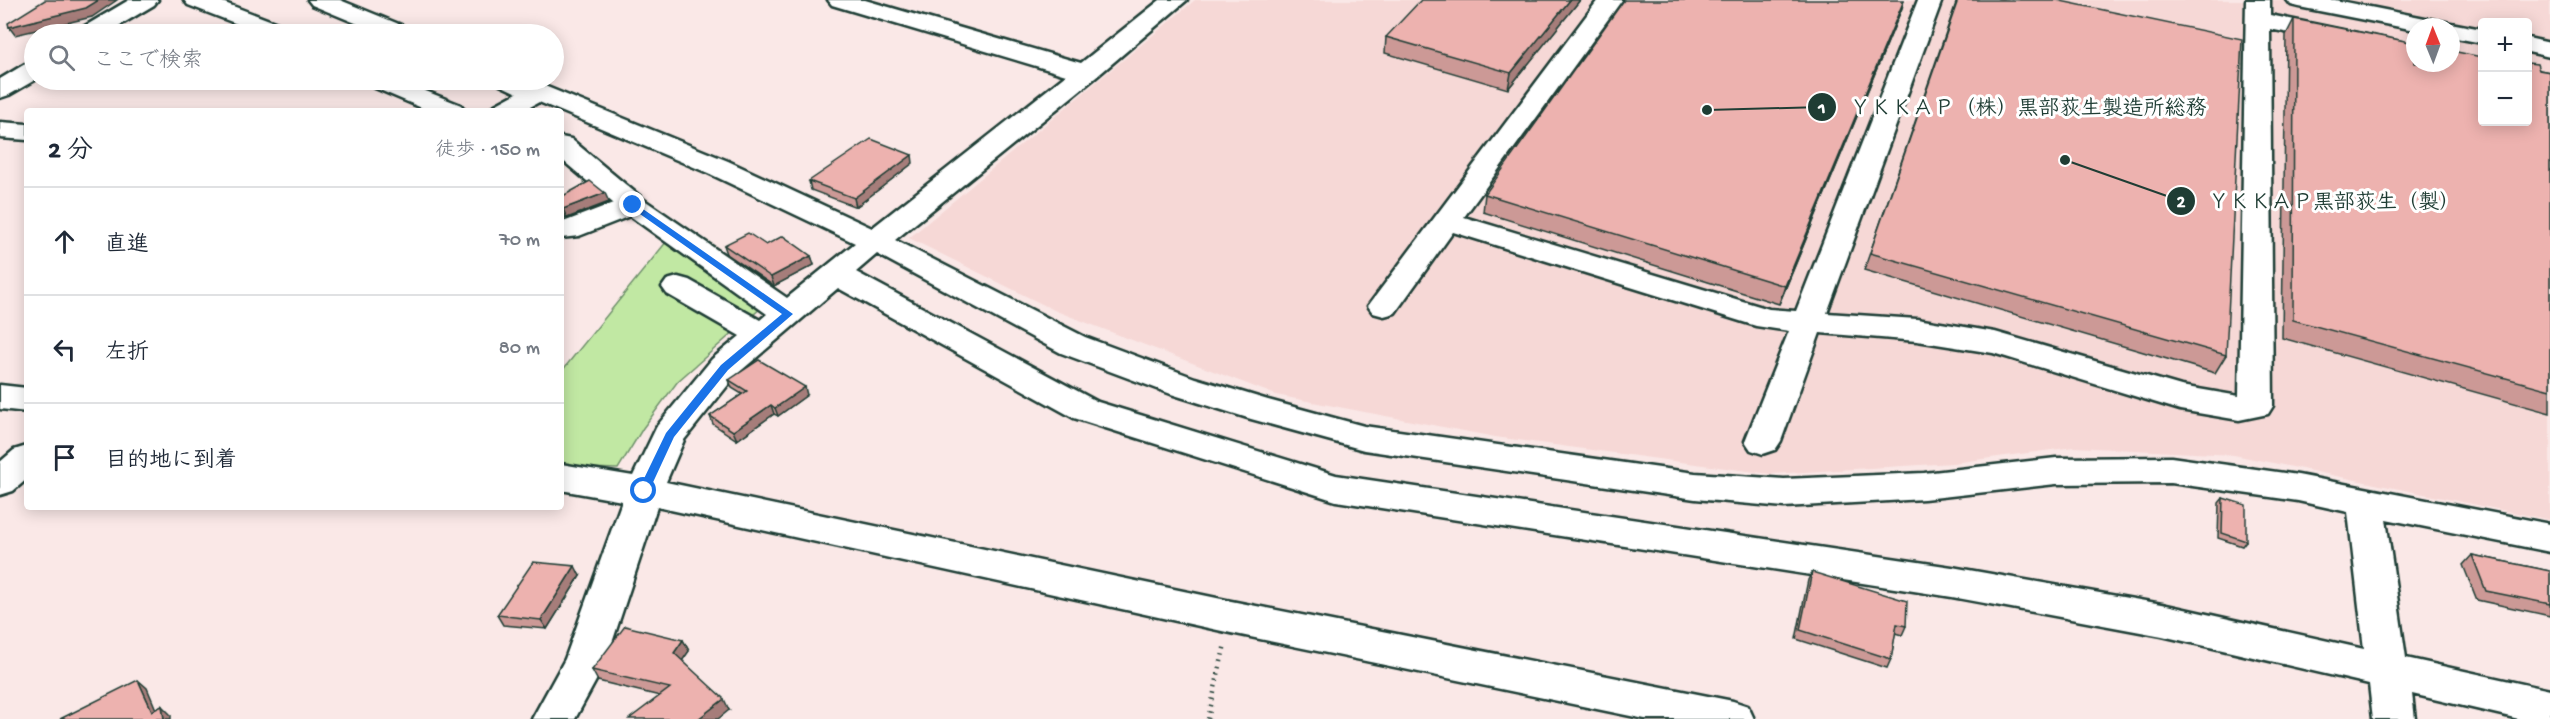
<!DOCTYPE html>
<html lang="ja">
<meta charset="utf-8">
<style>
body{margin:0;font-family:"Gochi Hand","Klee One",sans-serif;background:#f2f2f3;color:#1f2937}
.controls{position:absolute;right:18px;top:18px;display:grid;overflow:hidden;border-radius:6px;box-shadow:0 3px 15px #0003}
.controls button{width:54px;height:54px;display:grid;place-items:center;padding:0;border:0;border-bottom:2px solid #e0e1e3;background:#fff;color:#1f2937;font:30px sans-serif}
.compass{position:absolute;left:2406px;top:18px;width:54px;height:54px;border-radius:50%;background:#fff;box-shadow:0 3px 15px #0003;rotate:359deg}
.stop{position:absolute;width:18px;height:18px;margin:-14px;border:4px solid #1a73e8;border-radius:50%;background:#fff}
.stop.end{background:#1a73e8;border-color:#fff;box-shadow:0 2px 6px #0008}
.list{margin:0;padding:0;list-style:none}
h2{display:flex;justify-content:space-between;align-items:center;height:78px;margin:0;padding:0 24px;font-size:26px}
h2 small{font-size:20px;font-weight:400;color:#747a83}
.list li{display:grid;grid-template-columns:39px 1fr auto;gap:18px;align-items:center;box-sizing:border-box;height:108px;padding:0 24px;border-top:2px solid #e0e1e3}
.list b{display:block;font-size:22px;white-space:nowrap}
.list em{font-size:20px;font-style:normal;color:#747a83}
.icon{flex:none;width:33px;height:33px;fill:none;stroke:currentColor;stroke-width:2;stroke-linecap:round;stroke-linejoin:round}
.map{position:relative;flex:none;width:2550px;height:719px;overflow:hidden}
.search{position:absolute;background:#fff;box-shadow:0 3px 15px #0003;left:24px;top:24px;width:540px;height:66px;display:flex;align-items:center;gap:15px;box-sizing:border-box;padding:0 21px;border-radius:33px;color:#747a83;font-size:22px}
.panel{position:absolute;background:#fff;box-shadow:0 3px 15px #0003;left:24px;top:108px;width:540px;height:402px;border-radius:6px}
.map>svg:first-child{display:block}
</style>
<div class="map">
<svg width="2550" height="719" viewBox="0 0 2550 719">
<rect width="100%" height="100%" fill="#fae8e7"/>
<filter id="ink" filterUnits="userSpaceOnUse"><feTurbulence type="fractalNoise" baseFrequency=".0167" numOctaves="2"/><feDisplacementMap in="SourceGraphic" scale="12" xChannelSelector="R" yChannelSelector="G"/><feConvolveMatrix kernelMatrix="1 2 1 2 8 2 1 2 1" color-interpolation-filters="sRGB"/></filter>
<g filter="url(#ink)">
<path fill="#f6d8d6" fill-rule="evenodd" d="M1195,0h1355v520l-316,-65 -160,-8 -121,16 -183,11 -275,-37 -219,-42 -220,-84 -147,-73zM2482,22h46v100h-46zM2415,27h36v36h-36z"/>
<path fill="#c1e8a3" stroke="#70926c" stroke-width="1.5" d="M667,241l95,66 -84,74 -35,47 -25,41 -57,-2v-95z"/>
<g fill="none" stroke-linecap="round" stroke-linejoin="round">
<g stroke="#1f3d34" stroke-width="5">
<path id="minor" d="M129,0h29l-4,5 -49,29h-28l3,-5z
M184,0h33l76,29 3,5h-33l-75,-29z
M308,0h32l71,29 3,5h-32l-70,-29z
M828,0h37l216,63 79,-63h27l-92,78 -200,162 190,97 110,41 73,22 96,26 331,47 89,6 140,-6 132,-15 115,-1 127,18 252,49v28l-164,-33 20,139 144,32v29h-31l-107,-25 3,25h-42l-4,-35 -207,-48 -210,-39 -616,-96 -262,-83 -236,-130 -102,87 -52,65 -18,42 565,119 502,100 15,5 6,13h-109l-414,-86 -574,-126 -52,157 -30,55h-43l33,-60 57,-158 -61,-11v-26l72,12 24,-50 55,-67 28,-23 -73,-42 -5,-7 5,-7 11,-3 11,3 71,40 7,-6 -137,-98 -51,20 -18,2v-18l5,1 47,-18 -52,-44v-22l10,2 72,60 144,99 68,-55 -147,-70 -169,-71 -16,9h-32l4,-6 22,-12 -17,-8 -4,-5h34l198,81 144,67 194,-153 -234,-70zM877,254l184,99 110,41 80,25 113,31 331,49 89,8 140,-8 132,-15 115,-1 127,18 50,11 16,137 -202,-45 -210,-37 -616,-92 -238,-73 -242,-130z
M1598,0h24l-158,217 305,92 27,2 122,-311h24l-115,313 90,6 78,13 186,54 58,10 7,-396h24v15l145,30v14l-145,-30 3,377 -5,8 -29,6 -59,-10 -187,-57 -76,-12 -97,-8 -39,108 -6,9 -12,4 -12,-4 -6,-9 44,-110 -33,-5 -303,-94 -58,81 -11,3 -11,-3 -5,-7z
M2287,0h48l100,20c15,3 31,6 47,9v14l-31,-6v-10h-36v3l-116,-23 -8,-2z
M2528,38l22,5v14l-22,-5z
M34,61l1,19 -26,15 -9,3v-19l25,-15z
M364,80h34l63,25 4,6h-36l-61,-26z
M0,122l27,2v16l-27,-2z
M0,385l27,3v24l-27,-3z
M27,446v33l-14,12 -13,4v-33l14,-12z"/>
</g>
<path stroke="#1f3d34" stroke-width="4.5" stroke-dasharray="1.5 5" stroke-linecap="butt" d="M1208,719l17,-75"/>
<use href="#minor" fill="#fff" fill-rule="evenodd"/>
</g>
<path fill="#cc9996" stroke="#1f3d34" stroke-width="1.5" d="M1580,0l-72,89 -123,-36 1,-16z
M1957,0l269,355 -11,18 -351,-103z
M1902,8l-123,296 -296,-92 2,-18z
M2294,19l256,53v341l-268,-75 4,-303z
M913,163l-57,44 -45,-17 -2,-9z
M561,197l48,5 -42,16 -6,-3z
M724,245h42l45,11 3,9 -40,21 -47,-32z
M729,380l78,15 -29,21 -4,-2 -37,26 -24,-16 -3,-8 32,-22 -10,-6z
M2223,498l23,43 -4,5 -24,-8 1,-35z
M2472,555l78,16v45l-73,-16 -14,-35z
M1812,572l94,54 -4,9 -7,-2 -4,26 -4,9 -91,-29 12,-59z
M580,576l-33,53 -44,-4 -6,-10z
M683,640l6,11 -7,9 47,50 -69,-14 -62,-15 -6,-11z"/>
<path fill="#a67d7a" stroke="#1f3d34" stroke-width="1.5" d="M99,0h18l-25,17 -77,18 -6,-8z
M1570,0h10l-72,89 3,-16z
M1904,0l-2,8 -123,296 6,-18z
M912,155l1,8 -57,44 -2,-9z
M605,193l4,9 -42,16 -4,-9z
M811,256l3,9 -40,21 -3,-9z
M805,387l2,8 -29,21 -3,-8z
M771,405l3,9 -37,26 -4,-9z
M575,566l5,10 -33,53 -6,-9z
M683,640l6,11 -9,13 -6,-11z
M138,680l9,8 13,31 -8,-8z
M724,699l5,11 -11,9h-20z
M162,706l9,9v4h-7z"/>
<path fill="#edb2af" stroke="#1f3d34" stroke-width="1.5" d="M45,0h54l-13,8 -77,19 -1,-4z
M1421,0h149l-59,73 -125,-36z
M1624,0h280l-119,286 -300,-92z
M1958,0h98l186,39 -16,316 -356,-102z
M2294,19l121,24v20h36v-13l1,1 30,6v65h46v-59l9,1 2,6 11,2v318l-257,-70z
M871,139l41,16 -58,43 -45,-17z
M590,181l15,12 -42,16 -2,-1v-11z
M748,233l18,12 17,-9 28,20 -40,21 -47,-32z
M759,360l46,27 -30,21 -4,-3 -38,26 -23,-15 37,-25 -18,-11z
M2223,498l23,7v36l-24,-8z
M2472,555l78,16v33l-64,-13z
M533,562l42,4 -34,54 -44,-5z
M1812,572l95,29 -1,25 -9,-2 -6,35 -91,-29z
M625,626l58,14 -9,13 50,46 -26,20h-69l41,-31 -78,-18z
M138,680l14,31 10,-5 2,13h-104z"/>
</g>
<path fill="#1a73e8" d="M633,202l160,112 -65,56 -54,67 -25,54 -5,4 -6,-4 28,-58 55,-68 61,-51 -152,-107v-4z"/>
<path fill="none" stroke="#1f3d34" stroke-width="2" d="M1707 110L1822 107M2065 160L2181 201"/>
<g fill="#1f3d34" stroke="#fff" stroke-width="2">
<circle cx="1707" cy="110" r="6"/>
<circle cx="2065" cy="160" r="6"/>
<circle cx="1822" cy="107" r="15"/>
<circle cx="2181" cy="201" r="15"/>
</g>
<g font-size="18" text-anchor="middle" font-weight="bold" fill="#fff">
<text x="1822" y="113">1</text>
<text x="2181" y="207">2</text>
</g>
<g font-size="21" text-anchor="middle" font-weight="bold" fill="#1f3d34" stroke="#fff" stroke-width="6" stroke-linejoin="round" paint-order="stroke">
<text x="2028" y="114">ＹＫＫＡＰ（株）黒部荻生製造所総務</text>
<text x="2334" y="208">ＹＫＫＡＰ黒部荻生（製）</text>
</g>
</svg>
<div class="controls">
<button>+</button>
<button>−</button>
</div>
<svg class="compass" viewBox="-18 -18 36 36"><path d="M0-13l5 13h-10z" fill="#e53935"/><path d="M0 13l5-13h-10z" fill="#747a83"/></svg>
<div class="stop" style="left:644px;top:491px"></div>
<div class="stop end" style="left:633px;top:205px"></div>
<div class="search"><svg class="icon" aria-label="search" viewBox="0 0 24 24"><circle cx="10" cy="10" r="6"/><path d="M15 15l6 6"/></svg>ここで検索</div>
<section class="panel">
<h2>2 分<small>徒歩 · 150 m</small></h2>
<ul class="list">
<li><svg class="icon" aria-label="ahead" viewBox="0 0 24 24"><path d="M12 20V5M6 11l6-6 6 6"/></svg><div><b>直進</b></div><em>70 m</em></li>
<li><svg class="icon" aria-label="left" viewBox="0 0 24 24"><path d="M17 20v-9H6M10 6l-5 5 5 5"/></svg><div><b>左折</b></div><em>80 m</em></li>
<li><svg class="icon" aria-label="arrive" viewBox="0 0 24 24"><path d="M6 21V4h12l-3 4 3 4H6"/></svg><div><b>目的地に到着</b></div></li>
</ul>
</section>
</div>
